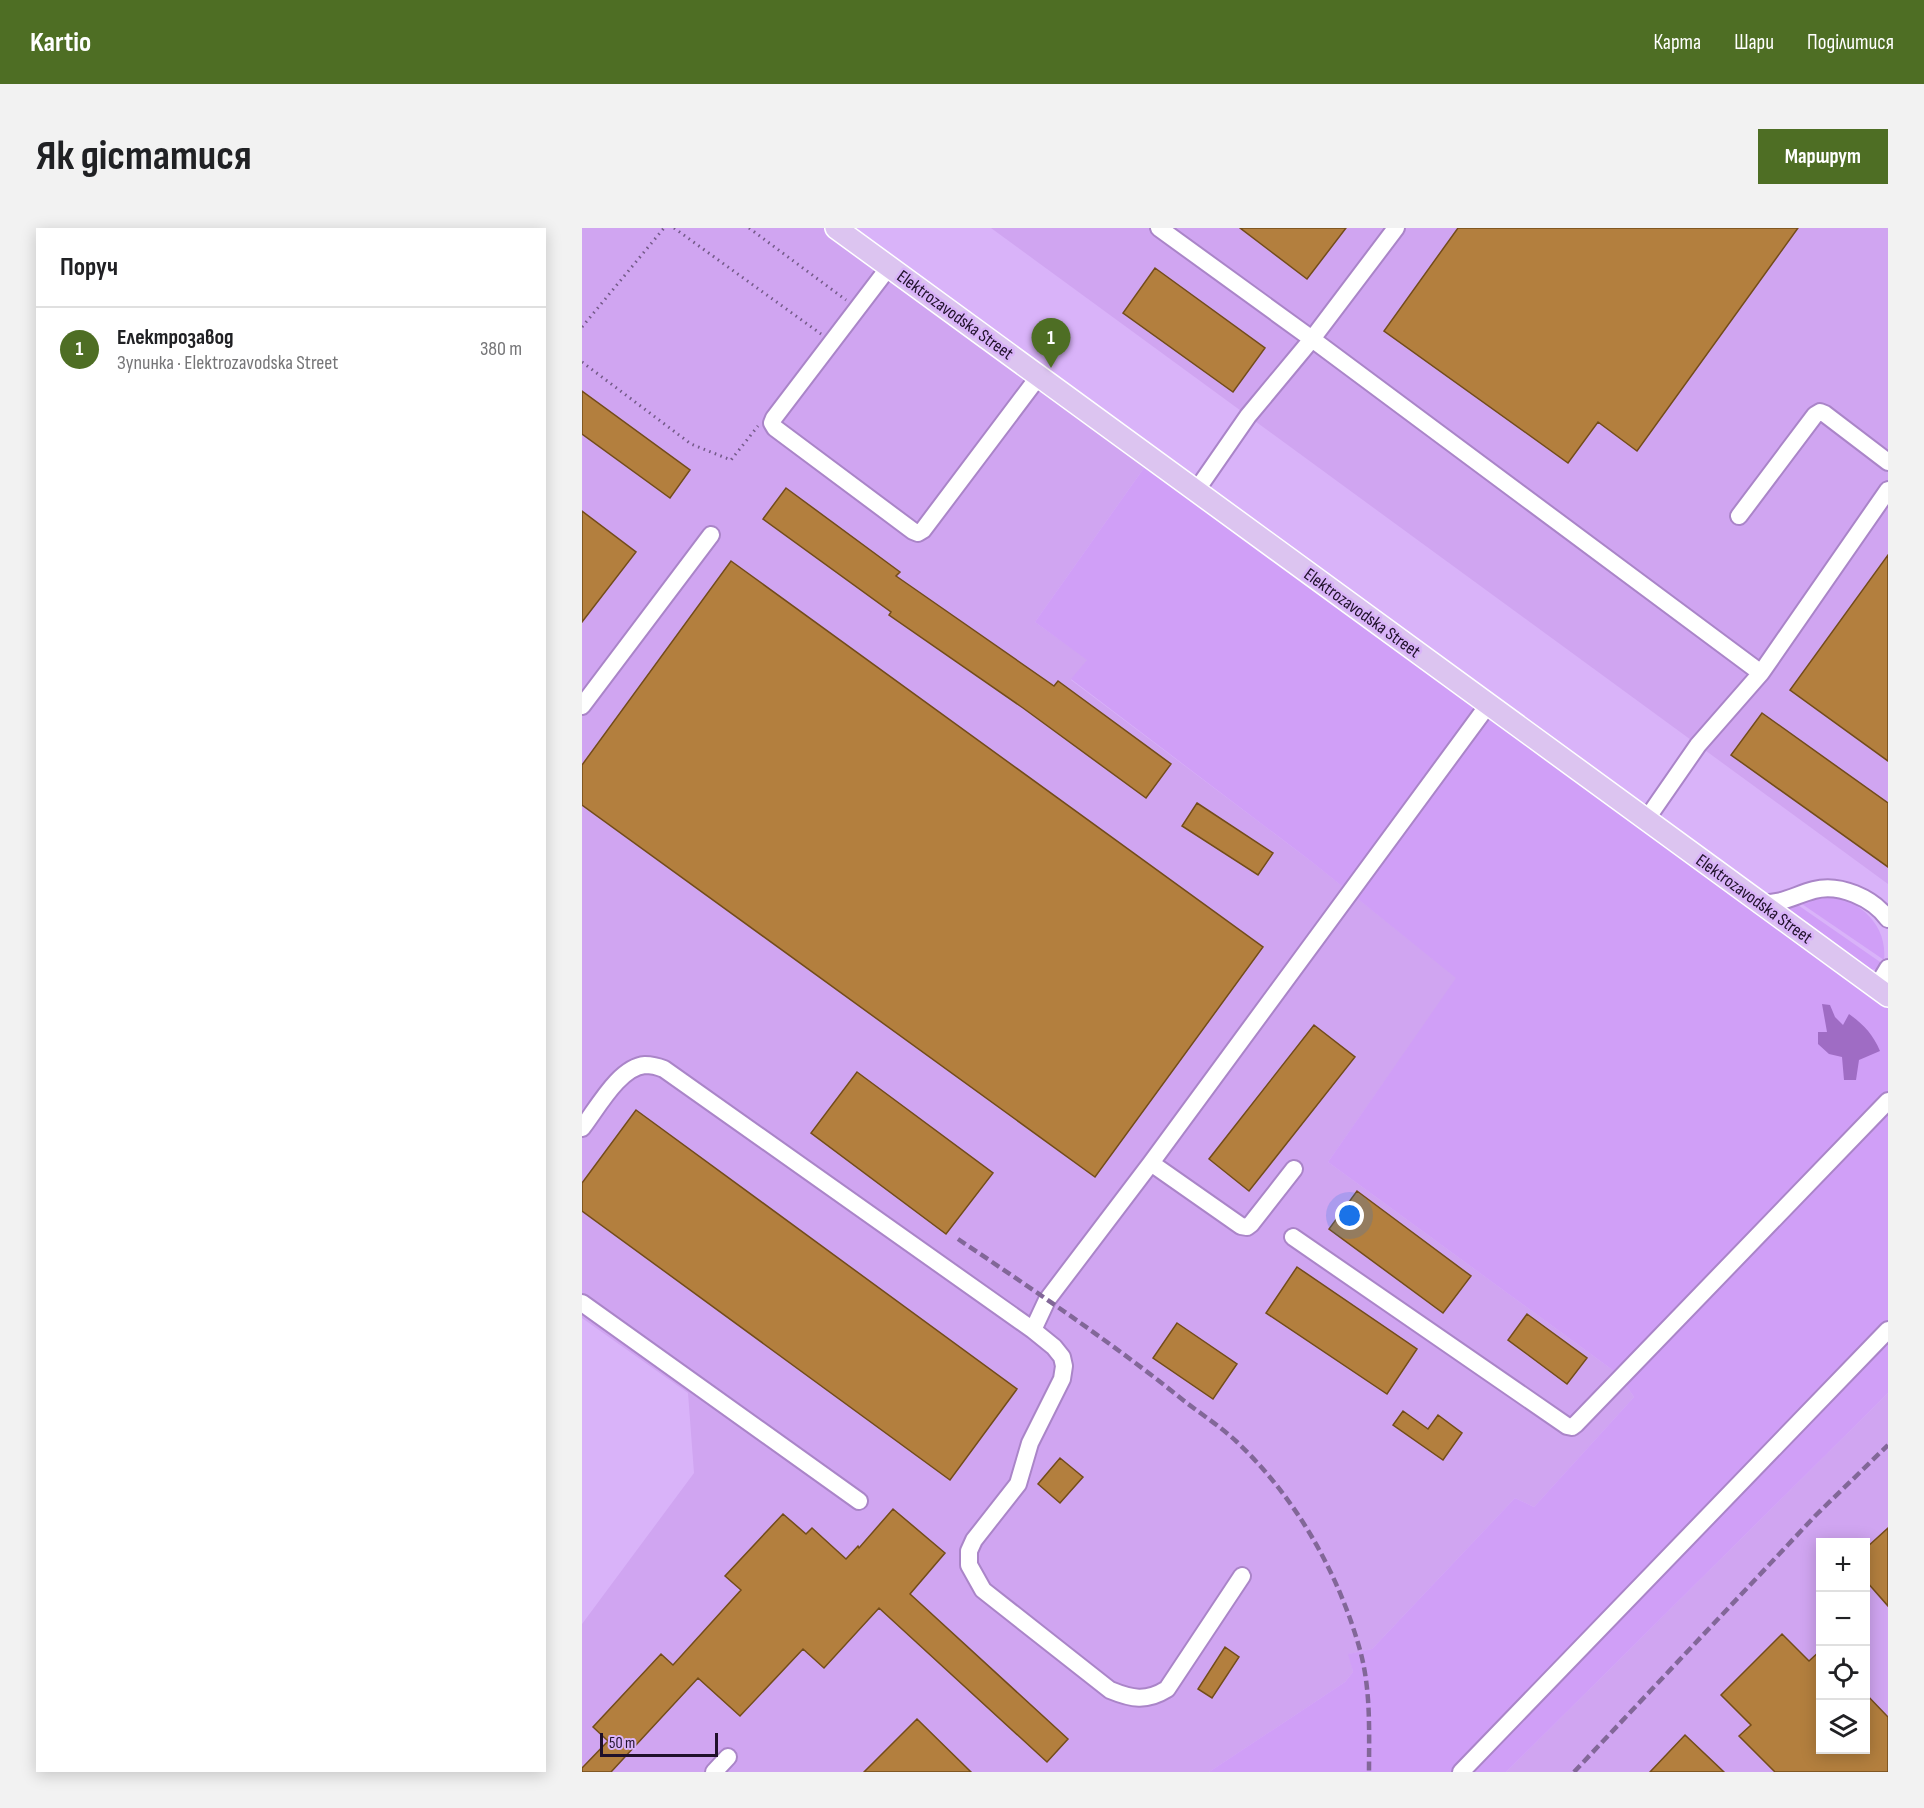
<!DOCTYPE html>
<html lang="uk">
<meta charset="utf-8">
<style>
body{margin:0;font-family:"Sofia Sans Condensed",sans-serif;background:#f2f2f2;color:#202124}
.controls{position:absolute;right:18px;bottom:18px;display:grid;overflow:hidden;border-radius:0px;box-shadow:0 3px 15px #0003}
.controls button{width:54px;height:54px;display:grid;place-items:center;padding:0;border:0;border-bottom:2px solid #e0e0e0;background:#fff;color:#202124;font:30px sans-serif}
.scale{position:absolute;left:18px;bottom:15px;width:118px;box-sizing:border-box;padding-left:6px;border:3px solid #20112b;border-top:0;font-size:16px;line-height:21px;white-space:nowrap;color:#20112b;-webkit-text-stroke:4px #d9b3f9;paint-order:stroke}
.you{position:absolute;left:768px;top:988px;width:21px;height:21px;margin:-15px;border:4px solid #fff;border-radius:50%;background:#1a73e8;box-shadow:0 0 0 9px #1a73e833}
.badge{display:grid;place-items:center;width:39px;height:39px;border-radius:50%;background:#4e6e24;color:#fff;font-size:20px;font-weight:700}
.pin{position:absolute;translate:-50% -50px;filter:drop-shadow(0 2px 3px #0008)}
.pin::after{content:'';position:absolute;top:32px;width:21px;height:18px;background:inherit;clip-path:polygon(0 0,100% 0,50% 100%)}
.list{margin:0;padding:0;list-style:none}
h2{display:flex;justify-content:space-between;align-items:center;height:78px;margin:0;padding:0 24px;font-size:26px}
h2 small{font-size:20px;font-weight:400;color:#757577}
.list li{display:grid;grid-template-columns:39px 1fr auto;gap:18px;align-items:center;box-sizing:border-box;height:84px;padding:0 24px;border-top:2px solid #e0e0e0}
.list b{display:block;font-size:22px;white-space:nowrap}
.list p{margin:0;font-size:20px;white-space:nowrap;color:#757577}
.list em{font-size:20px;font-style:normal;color:#757577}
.icon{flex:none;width:33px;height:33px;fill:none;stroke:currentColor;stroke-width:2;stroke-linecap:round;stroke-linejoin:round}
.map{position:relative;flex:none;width:1306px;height:1544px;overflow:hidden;border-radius:0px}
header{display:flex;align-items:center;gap:36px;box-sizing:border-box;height:84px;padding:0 30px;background:#4e6e24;color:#fff}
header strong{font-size:28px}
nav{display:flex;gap:33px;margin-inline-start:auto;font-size:21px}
.intro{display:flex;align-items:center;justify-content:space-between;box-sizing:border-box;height:144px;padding:0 36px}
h1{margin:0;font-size:42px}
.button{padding:15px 27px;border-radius:0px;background:#4e6e24;color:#fff;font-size:21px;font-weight:700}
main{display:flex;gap:36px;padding:0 36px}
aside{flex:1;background:#fff;border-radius:0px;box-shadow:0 3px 15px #0003}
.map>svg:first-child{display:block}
</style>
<header>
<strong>Kartio</strong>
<nav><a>Карта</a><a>Шари</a><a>Поділитися</a></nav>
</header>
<div class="intro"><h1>Як дістатися</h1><a class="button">Маршрут</a></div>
<main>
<aside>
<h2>Поруч<small></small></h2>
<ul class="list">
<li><span class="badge">1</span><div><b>Електрозавод</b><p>Зупинка · Elektrozavodska Street</p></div><em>380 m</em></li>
</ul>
</aside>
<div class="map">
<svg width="1306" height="1544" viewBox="0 0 1306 1544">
<rect width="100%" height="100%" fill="#d9b3f9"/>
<path fill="#d0a5f1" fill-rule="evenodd" d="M0,0h254l315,230 -116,164 53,38 -17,20 241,182 145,116 -129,184 290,212 16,23 -100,110 -19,-9 -143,151 -23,5 4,18 -8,10 -136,90h-627v-148l112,-151 -6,-80 -106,-75z
M409,0h897v656l-640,-468z
M1306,1165v379h-382zM1238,1314h46v208h-46z"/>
<path fill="#d09ff7" d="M569,230l737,538v397l-382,379h-297l136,-90 8,-10 -5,-18 24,-5 143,-151 19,9 100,-110 -16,-23 -290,-212 128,-184 -144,-116 -241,-183 16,-19 -52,-38z
M1242,665c32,6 64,29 60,67l-85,-58z
M1213,675l88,61 -5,6 -16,-2 -74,-58z"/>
<path fill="#9f6cc4" d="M1240,776l8,1 5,12 8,8 6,-11c14,10 24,20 31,37l-21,9 -3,20h-12l-2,-23 -13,-3 -11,-10v-12h9z"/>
<path fill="#b37f3e" stroke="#734c1a" stroke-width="1.5" d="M658,0h106l-39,51z
M876,0h340l-161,223 -39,-29 -30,41 -184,-132z
M573,40l110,80 -32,44 -110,-79z
M0,163l108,79 -20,28 -88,-64z
M204,260l114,84 -4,4 158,110 4,-5 113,83 -25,34 -123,-90 -134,-93 2,-3 -128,-93z
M0,283l54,41 -54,70z
M1306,327v206l-98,-71z
M149,333l532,386 -168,230 -513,-372v-40z
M1180,485l126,90v64l-157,-112z
M615,575l76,50 -15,22 -76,-49z
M732,797l41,32 -106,134 -40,-32z
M275,844l136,101 -47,61 -135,-101z
M54,882l381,279 -67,91 -368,-269v-28z
M775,963l114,85 -28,37 -114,-84z
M715,1039l120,82 -30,45 -121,-81z
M945,1086l60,44 -20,26 -59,-44z
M595,1095l60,41 -24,35 -60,-41z
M821,1183l25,18 10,-14 24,18 -19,27 -50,-35z
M478,1230l23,19 -23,26 -22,-19z
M311,1281l52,44 -35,41 158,145 -21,23 -168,-154 -55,60 -21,-19 -63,67 -42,-38 -87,94h-29v-4l26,-27 -15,-14 68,-73 12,11 68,-75 -16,-14 58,-62 23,20 6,-6 34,31 12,-13 1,2z
M1306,1300v78l-22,-25v-33z
M1200,1406l27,27 12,-11v99h45v-55l22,23v55h-113l-36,-36 12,-11 -30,-30z
M643,1419l14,10 -27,41 -14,-9z
M335,1491l54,53h-107z
M1103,1507l39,37h-74z"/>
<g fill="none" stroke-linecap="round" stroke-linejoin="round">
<g stroke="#aa85c8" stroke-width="20">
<path id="minor" d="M577,0l153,111 449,334
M307,39l-115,151 -2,5 3,5 138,103 5,2 5,-3 116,-154
M614,263l52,-75 64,-77 84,-111
M1157,288l76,-101 5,-3 5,2 63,48
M0,478l129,-171
M1064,592l52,-75 63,-72 127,-183
M1178,675c20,2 35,-8 54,-13 25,-7 59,8 74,29
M1294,760l12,-20
M0,900c15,-19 37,-61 63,-63 6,0 14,2 19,4l369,261 14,-30 104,-137 337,-458
M569,935l90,63 6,1 4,-3 43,-55
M711,1009l274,189 5,1 4,-3 312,-323
M0,1075l277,198
M451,1102l21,17 8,10 2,9 -2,13 -32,64 -12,41 -44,56 -5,11v14l14,25 127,100c22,9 36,12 57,-1l75,-113
M132,1544l14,-15
M879,1544l427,-442"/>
</g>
<g stroke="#fff" stroke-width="24">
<path id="major" d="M254,0l1052,768"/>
</g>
<path stroke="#735a88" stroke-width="3" stroke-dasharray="1.5 4.5" stroke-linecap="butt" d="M92,0l147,106
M167,0l97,72
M0,99l82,-99
M0,134l109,82 40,16 27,-34"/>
<use href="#minor" stroke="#fff" stroke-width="16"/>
<use href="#major" stroke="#dcc4f0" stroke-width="21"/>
<path stroke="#826798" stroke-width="4.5" stroke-dasharray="9 4.5" stroke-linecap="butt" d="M376,1011c77,52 153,103 225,161 18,14 38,27 54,42 59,56 101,130 123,208 11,40 9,81 9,122
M992,1544l241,-256 73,-71"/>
</g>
<g text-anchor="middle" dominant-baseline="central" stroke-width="5" stroke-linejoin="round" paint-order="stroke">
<g font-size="18" fill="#20112b" stroke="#d9b3f9">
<text transform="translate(373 87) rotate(36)">Elektrozavodska Street</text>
<text transform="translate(780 385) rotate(36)">Elektrozavodska Street</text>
<text transform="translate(1172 671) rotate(36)">Elektrozavodska Street</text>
</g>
</g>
</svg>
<div class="controls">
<button>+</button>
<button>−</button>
<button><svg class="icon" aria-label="locate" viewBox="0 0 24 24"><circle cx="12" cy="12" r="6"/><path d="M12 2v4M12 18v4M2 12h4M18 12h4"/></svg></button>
<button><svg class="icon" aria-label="layers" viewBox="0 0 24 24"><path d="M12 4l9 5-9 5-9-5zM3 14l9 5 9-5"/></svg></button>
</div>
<div class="scale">50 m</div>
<div class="you"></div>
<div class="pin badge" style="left:469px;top:140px">1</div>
</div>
</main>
